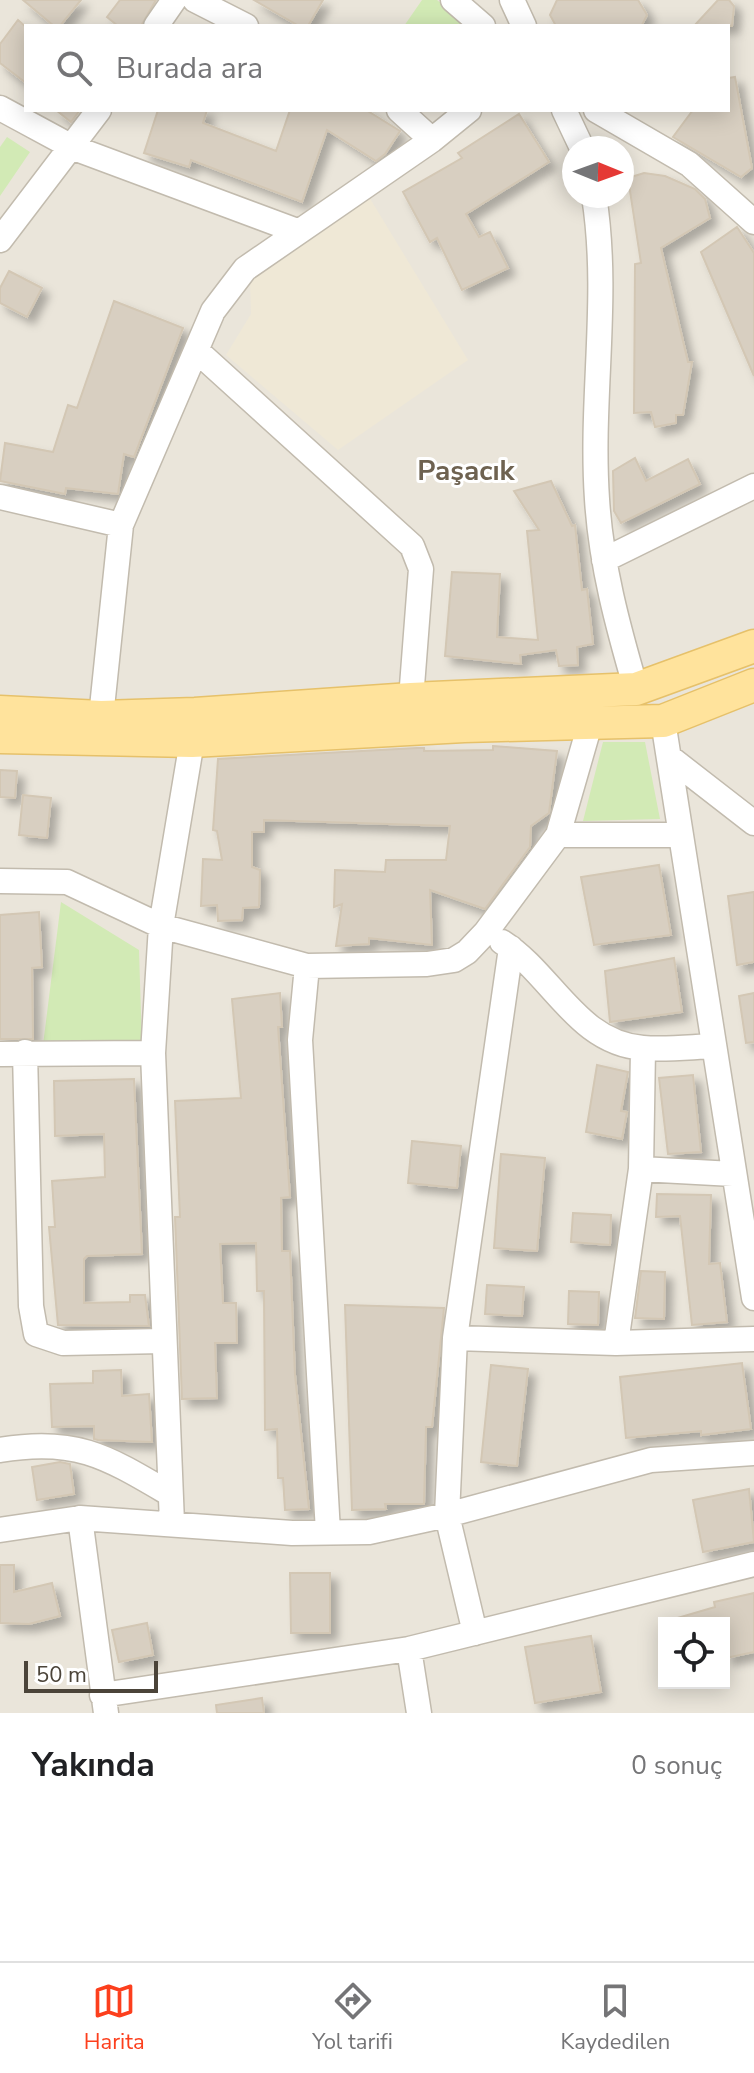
<!DOCTYPE html>
<html lang="tr">
<meta charset="utf-8">
<style>
body{margin:0;font-family:"Nunito Sans",sans-serif;background:#f2f2f2;color:#202124}
.controls{position:absolute;right:24px;bottom:24px;display:grid;overflow:hidden;border-radius:0px;box-shadow:0 4px 20px #0003}
.controls button{width:72px;height:72px;display:grid;place-items:center;padding:0;border:0;border-bottom:2px solid #e0e0e0;background:#fff;color:#202124;font:40px sans-serif}
.compass{position:absolute;left:562px;top:136px;width:72px;height:72px;border-radius:50%;background:#fff;box-shadow:0 4px 20px #0003;rotate:91deg}
.scale{position:absolute;left:24px;bottom:20px;width:134px;box-sizing:border-box;padding-left:8px;border:4px solid #4b4439;border-top:0;font-size:22px;line-height:28px;white-space:nowrap;color:#4b4439;-webkit-text-stroke:6px #fff;paint-order:stroke}
.list{margin:0;padding:0;list-style:none}
h2{display:flex;justify-content:space-between;align-items:center;height:104px;margin:0;padding:0 32px;font-size:34px}
h2 small{font-size:26px;font-weight:400;color:#757577}
.icon{flex:none;width:44px;height:44px;fill:none;stroke:currentColor;stroke-width:2;stroke-linecap:round;stroke-linejoin:round}
.map{position:relative;flex:none;width:754px;height:1713px;overflow:hidden}
.search{position:absolute;background:#fff;box-shadow:0 4px 20px #0003;left:24px;right:24px;top:24px;height:88px;display:flex;align-items:center;gap:20px;box-sizing:border-box;padding:0 28px;border-radius:0px;color:#757577;font-size:30px}
.sheet{height:248px;background:#fff}
nav{display:flex;justify-content:space-around;align-items:center;box-sizing:border-box;height:112px;border-top:2px solid #e0e0e0;background:#fff;font-size:22px;color:#757577}
nav a{display:grid;justify-items:center;gap:4px}
nav .on{color:#fc3f1d}
.map>svg:first-child{display:block}
</style>
<div class="map">
<svg width="754" height="1713" viewBox="0 0 754 1713">
<defs>
<filter id="shadow"><feDropShadow dx="7" dy="7" stdDeviation="4" flood-color="#0004"/></filter>
</defs>
<rect width="100%" height="100%" fill="#f6f3ec"/>
<path fill="#eae5da" fill-rule="evenodd" d="M0,0h754v1713h-754zM26,26h702v84h-702zM574,148h48v48h-48zM664,1623h60v60h-60z"/>
<path fill="#efe8d6" d="M366,192l102,168 -130,90 -112,-95 25,-41 -1,-35z"/>
<path fill="#d2eab5" d="M422,0h15l34,26h-67z
M7,137l23,15 -30,44v-49z
M603,742h42l15,77 -77,2z
M61,902l78,48 3,97 -99,-2z"/>
<path fill="#d8cfc1" stroke="#d3c7b4" stroke-width="2" filter="url(#shadow)" d="M23,0h58l-21,26h-6z
M120,0h36l-15,26h-23l-11,-9z
M254,0h69l-15,26h-9z
M557,0h81l9,15 -5,10 -4,1h-82l-6,-11z
M718,0h11l5,6 -2,20h-38z
M18,20l8,7v56l-26,-20v-19z
M735,77l17,91 -11,9 -68,-40 20,-27h35v-32z
M56,110h24l-9,12z
M158,110h49l-4,13 73,28 14,-41h76l34,21 -15,23 -9,7 -49,-31 -25,72 -111,-42 -2,7 -45,-14z
M519,114l30,48 -83,52 13,23 11,-5 18,36 -46,22 -25,-52 -7,4 -27,-50 59,-34 -4,-5z
M644,173l21,3 30,13 10,10 5,19 -49,30 27,114h4l-9,53h-7v8l-21,4 -4,-15 -17,1 1,-149 6,-1 -13,-85z
M737,227l17,26v123l-53,-124z
M9,271l33,17 -15,29 -27,-14v-15z
M114,301l69,27 -49,129 -10,-3 -6,40 -52,-6 -1,6 -65,-13 5,-38 48,9 15,-47 9,3z
M635,458l11,23 42,-22 12,25 -79,39 -7,-12 -1,-40z
M551,481l21,45 3,-1 7,65 5,-1 6,55 -16,3 1,18 -19,1 -3,-16 -36,5 1,9 -76,-8 7,-84 48,2 -3,63 41,3 -11,-109 12,-1 -25,-39z
M493,746l64,5 -8,62 -18,13 -1,21 -45,62 -55,-19 2,55 -63,-7v6l-33,2 6,-42 -8,3 1,-37 50,2 1,-12h60l4,-34 -186,-6v12h-12v35l8,3 -1,37 -16,1 -1,12 -24,1 -1,-16 -16,1 2,-47 19,1 -5,-29 -4,-1 5,-71 199,-11h7v3l69,-1z
M0,770l17,1 -2,27 -15,-1z
M23,795l28,3 -4,40 -28,-3z
M659,865l12,70 -77,10 -13,-68z
M754,892v70l-17,3 -9,-69z
M39,912l3,55 -10,1 1,71h-33v-124z
M674,958l8,54 -72,10 -5,-51z
M280,993l2,34h-4l12,170 -9,1 1,53h8l5,124 14,134 -24,1 -2,-32h-5l-1,-49 -12,1 -1,-139h-7l-1,-48 -36,1 3,59h13l1,40h-22l2,55 -35,1 -7,-182h5l-5,-116 66,-3 -9,-99z
M754,993v49l-8,1 -7,-47z
M597,1065l31,7 -7,39 6,1 -5,27 -36,-7z
M693,1075l8,77 -33,2 -9,-76z
M134,1079l8,175 -55,2 -3,3v44l46,-1v-7h15l4,31 -91,-1 -9,-98h6l-3,-46 53,-4 -1,-43 -49,2 -1,-55z
M412,1141l49,5 -4,42 -49,-5z
M501,1154l44,4 -8,93 -43,-3z
M657,1194l54,1 -2,69 11,-1 7,59 -35,3 -12,-109 -24,1z
M573,1213l38,2 -1,30 -39,-3z
M641,1271l24,1 -1,47 -29,-1z
M487,1285l37,2 -2,29 -37,-2z
M569,1291l30,1 -1,33 -30,-1z
M345,1305l99,3 -12,119h-6l-2,77h-39l1,5 -34,1z
M742,1363l9,66 -50,6v-4l-75,7 -6,-61z
M491,1365l37,4 -11,97 -36,-4z
M121,1370l1,26 27,-2 3,48 -54,-2 -4,-1v-13l-42,1 -2,-43 43,-1v-12z
M60,1462l10,2 4,30 -37,6 -5,-33z
M749,1489l5,53 -51,10 -10,-52z
M0,1565h14v27l38,-9 8,33 -31,8 -29,-1z
M290,1573h40v60h-39z
M754,1593v59l-28,6 -2,-35h-50v-4l41,-12 -1,-5z
M147,1623l6,32 -34,7 -7,-32z
M591,1636l10,56 -66,11 -10,-56z
M262,1698l2,15h-47l-1,-8z"/>
<g fill="none" stroke-linecap="round" stroke-linejoin="round">
<g stroke="#c2bbae" stroke-width="27">
<path id="minor" d="M195,0l51,26
M453,0l30,26
M512,0l12,26
M156,26l18,-26
M0,108l74,40 223,83
M399,110l33,30
M564,110l18,38
M596,110l93,54 65,58
M594,196c16,101 -4,202 3,303 4,66 21,128 39,190
M0,240l99,-130
M197,351l215,195 9,23 -10,130
M0,497l121,28
M604,560l150,-74
M101,717l20,-192 92,-214 32,-42 187,-129 37,-30
M663,721l91,577
M669,757l85,66
M558,835h121
M0,881l67,1 94,44 146,40 120,-2 27,-4 13,-8 19,-20 72,-97 32,-111
M502,942c51,33 75,101 141,106 23,2 47,-1 70,-2
M307,966l-7,74 28,492
M25,1052l6,254 5,28 27,9 100,-2
M0,1054l153,-1
M641,1169l92,5
M455,1338l161,5 138,-4
M616,1343l25,-174 2,-120
M0,1450c76,-13 107,7 170,44
M80,1518l26,195
M172,1523l-19,-470 8,-127 31,-185
M0,1530l80,-12 212,15 77,-1 78,-17 204,-55 103,-7
M475,1633l-28,-118 8,-177 56,-390
M409,1649l10,64
M102,1695l307,-46 345,-85"/>
</g>
<g stroke="#e6c16a" stroke-width="35">
<path id="major" d="M0,712l101,5 94,-3 216,-15 225,-10 118,-43
M0,737l192,4 272,-15 199,-5 91,-36"/>
</g>
<use href="#minor" stroke="#fff" stroke-width="24"/>
<use href="#major" stroke="#ffe39c" stroke-width="32"/>
</g>
<g text-anchor="middle" dominant-baseline="central" stroke-width="6" stroke-linejoin="round" paint-order="stroke">
<g font-size="28" font-weight="bold" fill="#6e6250" stroke="#fff">
<text x="466" y="471">Paşacık</text>
</g>
</g>
</svg>
<div class="controls">
<button><svg class="icon" aria-label="locate" viewBox="0 0 24 24"><circle cx="12" cy="12" r="6"/><path d="M12 2v4M12 18v4M2 12h4M18 12h4"/></svg></button>
</div>
<svg class="compass" viewBox="-18 -18 36 36"><path d="M0-13l5 13h-10z" fill="#e53935"/><path d="M0 13l5-13h-10z" fill="#757577"/></svg>
<div class="scale">50 m</div>
<div class="search"><svg class="icon" aria-label="search" viewBox="0 0 24 24"><circle cx="10" cy="10" r="6"/><path d="M15 15l6 6"/></svg>Burada ara</div>
</div>
<section class="sheet">
<h2>Yakında<small>0 sonuç</small></h2>
<ul class="list">
</ul>
</section>
<nav>
<a class="on"><svg class="icon" aria-label="map" viewBox="0 0 24 24"><path d="M3 6l6-2 6 2 6-2v14l-6 2-6-2-6 2zM9 4v14M15 6v14"/></svg>Harita</a>
<a><svg class="icon" aria-label="directions" viewBox="0 0 24 24"><path d="M12 3l9 9-9 9-9-9zM9 14v-3h6M13 9l2 2-2 2"/></svg>Yol tarifi</a>
<a><svg class="icon" aria-label="saved" viewBox="0 0 24 24"><path d="M7 4h10v16l-5-4-5 4z"/></svg>Kaydedilen</a>
</nav>
